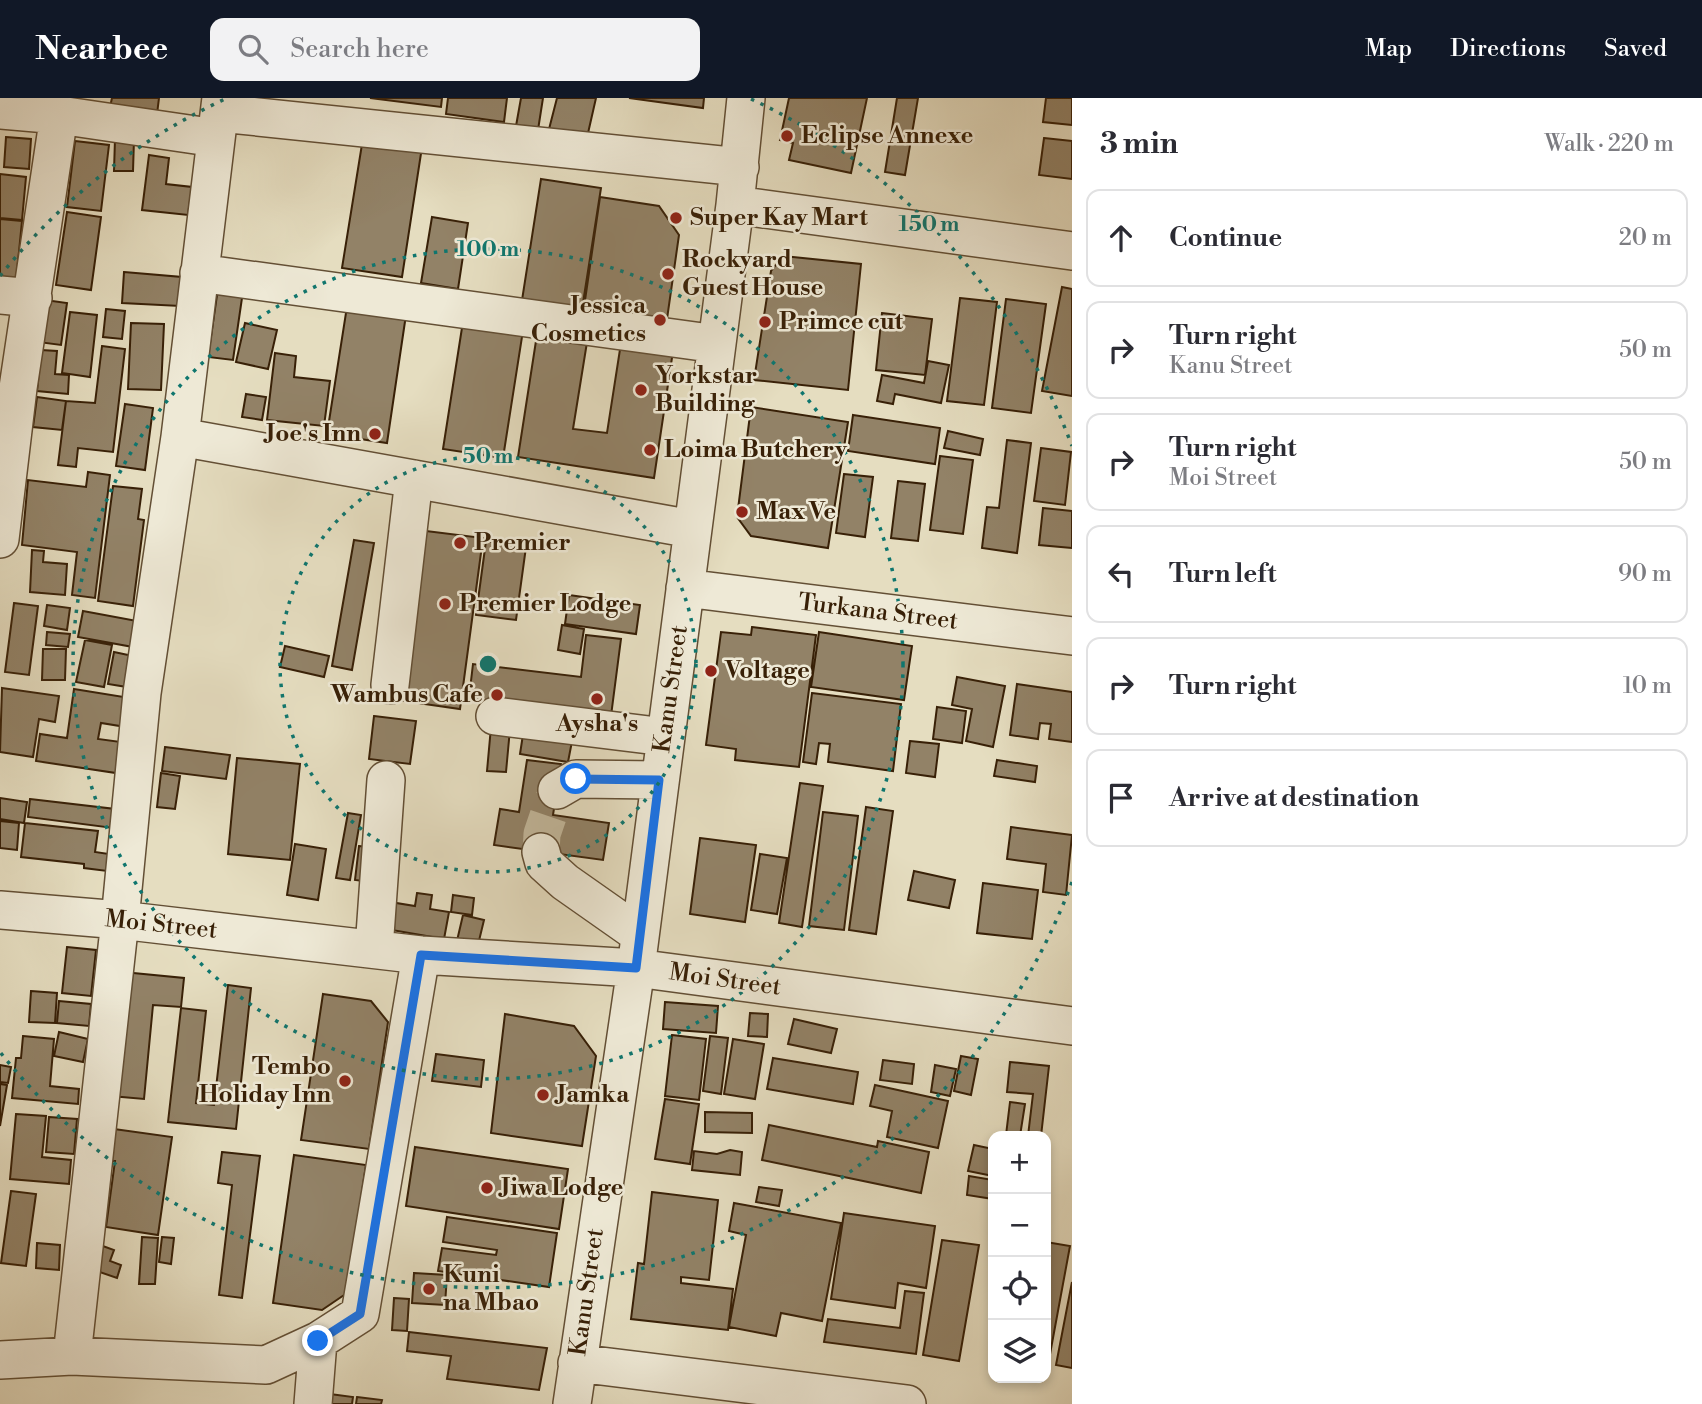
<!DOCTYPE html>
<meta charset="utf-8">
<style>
body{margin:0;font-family:"Libre Bodoni",serif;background:#f2f2f3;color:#2b2b33}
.controls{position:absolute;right:21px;bottom:21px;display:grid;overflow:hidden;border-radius:14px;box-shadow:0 4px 10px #0003}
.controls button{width:63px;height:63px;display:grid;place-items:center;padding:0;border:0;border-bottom:2px solid #e1e1e2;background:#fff;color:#2b2b33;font:35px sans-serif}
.stop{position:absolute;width:21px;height:21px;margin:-16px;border:5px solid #1a73e8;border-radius:50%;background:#fff}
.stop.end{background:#1a73e8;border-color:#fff;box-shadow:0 2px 7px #0008}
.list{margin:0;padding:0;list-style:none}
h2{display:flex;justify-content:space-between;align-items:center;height:91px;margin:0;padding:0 28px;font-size:30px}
h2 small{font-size:23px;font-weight:400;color:#7c7c81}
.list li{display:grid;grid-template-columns:46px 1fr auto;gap:21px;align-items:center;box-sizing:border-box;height:98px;margin:0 14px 14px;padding:0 14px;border:2px solid #e1e1e2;border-radius:14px}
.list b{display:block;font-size:26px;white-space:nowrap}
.list p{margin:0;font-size:23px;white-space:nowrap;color:#7c7c81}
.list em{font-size:23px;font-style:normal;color:#7c7c81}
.icon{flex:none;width:38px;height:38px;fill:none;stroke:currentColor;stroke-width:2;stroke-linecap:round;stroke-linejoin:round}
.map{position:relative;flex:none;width:1072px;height:1306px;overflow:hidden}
header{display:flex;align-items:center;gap:42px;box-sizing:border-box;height:98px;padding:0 35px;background:#111827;color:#fff}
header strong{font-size:33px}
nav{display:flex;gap:38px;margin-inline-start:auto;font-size:24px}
.search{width:490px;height:63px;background:#f2f2f3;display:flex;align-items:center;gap:18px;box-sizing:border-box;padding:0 24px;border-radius:14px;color:#7c7c81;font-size:26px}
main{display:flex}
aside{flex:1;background:#fff}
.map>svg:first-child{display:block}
</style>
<header>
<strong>Nearbee</strong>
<div class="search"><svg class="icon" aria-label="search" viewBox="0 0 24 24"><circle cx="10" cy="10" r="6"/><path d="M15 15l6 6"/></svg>Search here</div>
<nav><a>Map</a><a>Directions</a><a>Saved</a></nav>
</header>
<main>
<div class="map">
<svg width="1072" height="1306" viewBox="0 0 1072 1306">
<rect width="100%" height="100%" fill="#e5ddc0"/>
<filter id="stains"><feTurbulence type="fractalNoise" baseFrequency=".00286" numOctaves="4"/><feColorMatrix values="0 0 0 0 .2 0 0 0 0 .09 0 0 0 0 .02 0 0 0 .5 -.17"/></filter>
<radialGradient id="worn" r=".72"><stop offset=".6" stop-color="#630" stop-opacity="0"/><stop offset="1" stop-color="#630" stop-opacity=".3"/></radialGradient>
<path fill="#928267" stroke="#382007" stroke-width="2" d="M112,0h47l-2,16 -47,-7z
M370,0h72l-1,9z
M448,0h59l-3,24 -58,-8z
M521,0h22l-5,32 -22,-4z
M557,0h39l-10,44 -38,-9z
M629,0h75l-1,10z
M789,0h78l-16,75 -62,-13 4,-17 -13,-3z
M897,0h21l-13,77 -20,-3z
M1046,0h26v27l-29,-3z
M6,39l25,2 -2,30 -25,-2z
M363,40l59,9 -20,130 -60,-9z
M1044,40l28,3v38l-33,-4z
M115,41h19l-1,32h-19z
M75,43l34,4 -8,66 -34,-4z
M149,57l20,3 -3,26 26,3 -4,28 -46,-5z
M0,76l26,3 -4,43 -22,-2z
M541,81l60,9 -21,134 -60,-9z
M600,99l59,9 20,29 -14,98 -83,-12z
M67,114l34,5 -10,73 -35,-5z
M432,119l36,6 -10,66 -37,-6z
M0,121l22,2 -6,61 -16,-2z
M783,158l78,8 -13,126 -94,-10 17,-109z
M124,174l58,5 -2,29 -58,-3z
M1062,189l10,2v107l-30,-5z
M218,190l25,3 -10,69 -25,-3z
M960,200l37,4 -13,103 -37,-4z
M1006,201l40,5 -15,109 -39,-5z
M45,202l22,3 -6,42 -23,-3z
M348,202l59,8 -20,135 -60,-9z
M106,211l19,2 -3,28 -19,-2z
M70,214l27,3 -7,62 -28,-4z
M882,215l50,6 -7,56 -49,-5z
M464,217l60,9 -21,134 -60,-9z
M131,225l33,1 -3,66 -33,-1z
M245,225l32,7 -9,39 -32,-7z
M538,230l50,8 -15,93 34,4 14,-90 52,8 -19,127 -136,-21z
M102,248l23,3 -12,103 -35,-4 -2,19 -18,-2 8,-64 29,2z
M41,252l16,1 -2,23 14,1 -1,19 -31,-3z
M275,255l21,3 -2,21 36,4 -6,45 -57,-6z
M928,263l21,4 -8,38 -46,-9 -2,10 -16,-3 5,-26 42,8z
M246,296l20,3 -4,23 -20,-3z
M37,299l29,4 -4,29 -29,-3z
M125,306l28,4 -8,62 -29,-4z
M751,309l97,15 -20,126 -77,-12 -14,-19z
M853,317l87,13 -5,36 -87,-13z
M948,333l35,8 -3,16 -36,-7z
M1007,342l24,3 -14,110 -35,-5 5,-41 12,1z
M1041,350l30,4 -6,53 -31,-4z
M940,358l33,4 -10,74 -33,-4z
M88,374l22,3 -15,123 -23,-3 5,-43 -55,-7 6,-65 58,7z
M844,376l29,3 -8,60 -29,-4z
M898,383l27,3 -7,57 -27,-3z
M113,388l29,3 -4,30 6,1 -11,86 -35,-5z
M1043,410l29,3v37l-33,-3z
M426,433l57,7 -23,171 -57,-8z
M354,442l20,3 -22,127 -20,-4z
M486,443l40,6 -10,73 -40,-5z
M32,452l12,1 -1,11 24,2 -2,31 -35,-3z
M569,497l71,10 -4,29 -71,-10z
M14,505l24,3 -9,69 -24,-3z
M47,507l23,3 -3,22 -23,-4z
M83,513l54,10 -4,26 -55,-10z
M562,527l22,4 -4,25 -22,-4z
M752,529l64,8 -17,132 -64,-7 1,-11 -30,-4 15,-113 30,3z
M47,534l23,2 -2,13 -22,-2z
M819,534l93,14 -8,54 -93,-13z
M586,537l35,4 -10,77 -142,-18 4,-34 108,13z
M85,542l27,5 -8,42 -28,-5z
M285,548l44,10 -5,21 -44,-10z
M43,551h23l-1,31h-23z
M114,554l19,4 -6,31 -19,-3z
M957,579l48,9 -12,61 -27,-6 6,-32 -20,-4z
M1017,586l55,8v50l-23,-3 2,-15 -11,-1 -2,16 -28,-4z
M2,590l57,8 -4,26 -16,-3 -6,38 -33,-5z
M74,591l56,9 -4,29 -25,-4 -3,16 23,3 -5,31 -80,-12 4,-27 27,4z
M812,595l89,11 -8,67 -65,-9 2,-18 -11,-1 -3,21 -13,-2z
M937,609l29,4 -4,32 -29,-4z
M374,618l42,5 -6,43 -41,-5z
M491,629l19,2 -4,43 -19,-1z
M524,630l49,8 -5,26 -48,-8z
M910,643l29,3 -4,33 -29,-4z
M165,649l65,8 -4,24 -64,-8z
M237,660l63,6 -10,96 -62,-6z
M527,662l34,4 -8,51 56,8 -6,37 -109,-15 6,-36 19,3z
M997,662l40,6 -2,16 -41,-6z
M161,675l19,3 -5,33 -18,-2z
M800,685l23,3 -21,141 -23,-4z
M0,700l27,4 -3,21 -24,-4z
M30,701l85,10 -2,19 -85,-11z
M866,709l27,4 -17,123 -27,-4z
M823,714l35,4 -14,114 -35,-4z
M348,715l13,2 -11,65 -14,-2z
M0,723l19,2 -2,27 -17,-2z
M25,725l73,8 -3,21 14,2 -2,17 -23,-3v-4l-63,-7z
M1011,729l61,8 -6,60 -23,-3 3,-28 -39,-5z
M700,740l56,7 -11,77 -55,-8z
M295,746l31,5 -8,51 -31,-5z
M359,748l16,2 -5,34 -15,-2z
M760,756l27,4 -10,56 -26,-4z
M914,773l41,9 -6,28 -41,-8z
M983,785l55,7 -6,49 -55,-6z
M417,795l15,2 -2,14 19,3 -5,27 -58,-10 4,-27 25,4z
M453,797l21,3 -2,17 -21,-3z
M463,817l21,5 -7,29 -21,-4z
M67,849l29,3 -5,46 -29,-3z
M123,874l61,6 -3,29 -28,-2 -9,94 -33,-3z
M228,887l23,3 -15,141 -68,-7 13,-114 25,3 -10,92 18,2z
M31,893l26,2 -2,30 -26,-1z
M323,896l48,7 17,21 -19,127 -68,-9z
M59,903l32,3 -2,22 -32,-3z
M665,904l53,4 -2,27 -53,-4z
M750,915l18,1 -1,23 -19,-1z
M505,916l69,12 22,30 -14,90 -91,-13z
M794,921l43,10 -6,24 -43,-9z
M59,934l29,7 -5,23 -29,-6z
M672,937l34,4 -7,61 -34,-4z
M23,938l31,3 -4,47 29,3 -1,15 -66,-6 4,-40h5z
M710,938l18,2 -7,56 -18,-3z
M733,941l31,5 -9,55 -31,-5z
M436,956l48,6 -3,27 -49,-6z
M961,958l17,3 -7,36 -17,-4z
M773,960l85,14 -5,32 -86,-15z
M883,962l31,4 -2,20 -32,-4z
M1010,964l39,4 -8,70h-13l5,-42 -26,-2z
M0,967l11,2 -3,16 -8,-1z
M935,967l21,4 -6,27 -19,-4z
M0,986l7,1 -7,41z
M875,987l73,16 -10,47 -51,-11 5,-26 -22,-5z
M665,1001l34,5 -9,60 -35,-5z
M1010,1004l15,2 -5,32 -14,-1z
M705,1014l47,1v20l-47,-1z
M16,1016l30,2 -4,41 29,3 -2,24 -59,-5z
M49,1019l28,2 -3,35 -28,-2z
M769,1027l108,22 1,-6 51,11 -8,41 -159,-33z
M114,1031l58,8 -14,98 -52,-8 9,-66h-5z
M974,1047l19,4v27l-25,-5z
M415,1049l153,22 -9,60 -153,-23z
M730,1052l12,2 -2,23 -48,-5 2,-19 23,3z
M222,1054l38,4 -18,142 -23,-3 13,-110 -14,-2z
M294,1057l72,10 -19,128 -25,17 -49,-7z
M969,1078l24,4v19l-26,-4z
M759,1089l23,3 -3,16 -23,-4z
M11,1093l25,3 -10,72 -25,-3z
M652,1094l66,8 -9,80 -28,-3v6l52,6 -5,41 -97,-11 7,-56 6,1z
M734,1105l107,20 -19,98 -41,-8 -5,23 -47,-9 17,-92 -17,-4z
M844,1115l91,13 -9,62 -28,-5 -3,25 -64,-9z
M447,1119l110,16 -8,54 -111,-16 4,-23 54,7 1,-5 -54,-8z
M142,1139l16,1 -3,46h-16z
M162,1139l12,1 -3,26 -12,-2z
M942,1142l37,5 -20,116 -36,-6z
M1046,1144l24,4 -22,119 -2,-1z
M37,1145l23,2 -1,25 -23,-2z
M100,1147l14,5 -4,11 11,4 -4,13 -26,-9z
M414,1175l33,2 -2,30 -33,-2z
M1072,1184v86l-16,-3z
M905,1193l19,2 -8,61 -92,-12 4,-23 72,9z
M394,1200l15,1 -2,32 -15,-1z
M409,1234l138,16 -8,42 -92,-11 4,-23 -44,-5z
M330,1296l23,3 -1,7h-24z
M357,1299l25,3 -1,4h-25z"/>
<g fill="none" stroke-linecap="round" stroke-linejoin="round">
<path stroke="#c2b79b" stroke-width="37" stroke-dasharray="37 18" stroke-linecap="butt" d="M541,754l1,-18 15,-44"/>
<g stroke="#634f35" stroke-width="40">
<path id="minor" d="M0,12l59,5 157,23
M220,15l520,54
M735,107l337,46
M199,175l518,71
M0,197l33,3
M180,339l512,92
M0,441l18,-151 41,-273
M685,490l387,48
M390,587l24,-206
M495,618l170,21
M557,692l19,-11 83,1
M541,754l3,11 21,19 74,52
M0,812l120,10 301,35 215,13 436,58
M374,851l12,-169
M72,1258l48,-436 22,-227 38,-256 41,-339
M0,1262l72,-4 194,9 52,-24 42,-27 61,-359
M577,1265l330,41
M313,1306l5,-63
M572,1306l64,-436 99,-763 11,-107"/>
</g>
<use href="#minor" stroke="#eee9d6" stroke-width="37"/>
</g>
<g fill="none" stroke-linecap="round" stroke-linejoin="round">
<path stroke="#1a73e8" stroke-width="9" d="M318,1243l42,-27 61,-359 215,13 23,-188 -83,-1"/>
</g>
<g fill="none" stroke="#0f766e" stroke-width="3.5" stroke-dasharray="3.5 7">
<circle cx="488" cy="566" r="208"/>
<circle cx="488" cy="566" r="415"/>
<path d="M1072 784A623 623 0 0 1 0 954M0 178A623 623 0 0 1 225 1M751 1A623 623 0 0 1 1072 348"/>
</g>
<g fill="#8f2418" stroke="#eee9d6" stroke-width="2.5">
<circle cx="787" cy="38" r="7"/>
<circle cx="676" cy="120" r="7"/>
<circle cx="668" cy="176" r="7"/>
<circle cx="660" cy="222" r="7"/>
<circle cx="765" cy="224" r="7"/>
<circle cx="641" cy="292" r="7"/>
<circle cx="375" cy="336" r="7"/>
<circle cx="650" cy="352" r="7"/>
<circle cx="742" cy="414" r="7"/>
<circle cx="460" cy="445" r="7"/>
<circle cx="445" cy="506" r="7"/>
<circle cx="711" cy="573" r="7"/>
<circle cx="497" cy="597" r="7"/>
<circle cx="597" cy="601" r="7"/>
<circle cx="345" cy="983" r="7"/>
<circle cx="543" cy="997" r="7"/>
<circle cx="487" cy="1090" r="7"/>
<circle cx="429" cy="1191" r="7"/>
</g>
<g text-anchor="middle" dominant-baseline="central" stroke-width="5" stroke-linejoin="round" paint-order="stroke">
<g font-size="24" font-weight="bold" fill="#382007" stroke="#eee9d6" text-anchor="start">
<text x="801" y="38">Eclipse Annexe</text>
<text x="690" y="120">Super Kay Mart</text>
<text x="682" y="162">Rockyard<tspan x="682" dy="28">Guest House</tspan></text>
<text x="646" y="208" text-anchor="end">Jessica<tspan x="646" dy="28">Cosmetics</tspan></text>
<text x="779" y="224">Primce cut</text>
<text x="655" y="278">Yorkstar<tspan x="655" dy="28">Building</tspan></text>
<text x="361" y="336" text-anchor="end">Joe's Inn</text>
<text x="664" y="352">Loima Butchery</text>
<text x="756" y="414">Max Ve</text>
<text x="474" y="445">Premier</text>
<text x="459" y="506">Premier Lodge</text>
<text x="725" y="573">Voltage</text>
<text x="483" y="597" text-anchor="end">Wambus Cafe</text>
<text x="597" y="626" text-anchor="middle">Aysha's</text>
<text x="331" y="969" text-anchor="end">Tembo<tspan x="331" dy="28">Holiday Inn</tspan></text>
<text x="557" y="997">Jamka</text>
<text x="501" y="1090">Jiwa Lodge</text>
<text x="443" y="1177">Kuni<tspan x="443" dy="28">na Mbao</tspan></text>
</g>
<g font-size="24" fill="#382007" stroke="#eee9d6">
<text transform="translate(878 514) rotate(7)">Turkana Street</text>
<text transform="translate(671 591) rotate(-82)">Kanu Street</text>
<text transform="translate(161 827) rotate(6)">Moi Street</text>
<text transform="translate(725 882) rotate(8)">Moi Street</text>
<text transform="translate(587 1194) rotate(-82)">Kanu Street</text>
</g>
</g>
<circle cx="488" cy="566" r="10" fill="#0f766e" stroke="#eee9d6" stroke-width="3.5"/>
<g font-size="21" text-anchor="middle" font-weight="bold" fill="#0f766e" stroke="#eee9d6" stroke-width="5" stroke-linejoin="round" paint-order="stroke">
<text x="929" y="133">150 m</text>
<text x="488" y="158">100 m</text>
<text x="488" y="365">50 m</text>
</g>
<rect width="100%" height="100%" filter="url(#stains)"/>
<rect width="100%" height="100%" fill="url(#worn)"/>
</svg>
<div class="controls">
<button>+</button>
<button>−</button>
<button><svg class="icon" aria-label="locate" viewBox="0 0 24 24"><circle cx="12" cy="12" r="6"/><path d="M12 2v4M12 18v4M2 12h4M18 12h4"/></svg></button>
<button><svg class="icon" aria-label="layers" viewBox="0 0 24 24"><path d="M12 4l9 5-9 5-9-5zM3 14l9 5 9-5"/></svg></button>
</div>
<div class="stop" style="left:576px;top:681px"></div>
<div class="stop end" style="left:318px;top:1243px"></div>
</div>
<aside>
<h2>3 min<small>Walk · 220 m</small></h2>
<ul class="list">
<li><svg class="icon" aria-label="ahead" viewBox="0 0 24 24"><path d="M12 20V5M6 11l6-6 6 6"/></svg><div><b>Continue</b></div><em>20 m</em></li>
<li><svg class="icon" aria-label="right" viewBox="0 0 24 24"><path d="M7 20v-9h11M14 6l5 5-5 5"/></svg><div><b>Turn right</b><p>Kanu Street</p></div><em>50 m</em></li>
<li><svg class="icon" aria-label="right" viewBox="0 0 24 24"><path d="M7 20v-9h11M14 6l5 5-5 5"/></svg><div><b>Turn right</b><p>Moi Street</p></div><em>50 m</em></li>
<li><svg class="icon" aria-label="left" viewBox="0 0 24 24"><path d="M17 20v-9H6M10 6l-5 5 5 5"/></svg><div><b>Turn left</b></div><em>90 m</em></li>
<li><svg class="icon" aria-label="right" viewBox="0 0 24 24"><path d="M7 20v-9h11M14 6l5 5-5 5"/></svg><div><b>Turn right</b></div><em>10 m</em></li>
<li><svg class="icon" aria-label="arrive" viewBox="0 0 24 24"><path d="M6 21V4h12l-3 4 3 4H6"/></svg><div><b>Arrive at destination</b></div></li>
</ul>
</aside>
</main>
